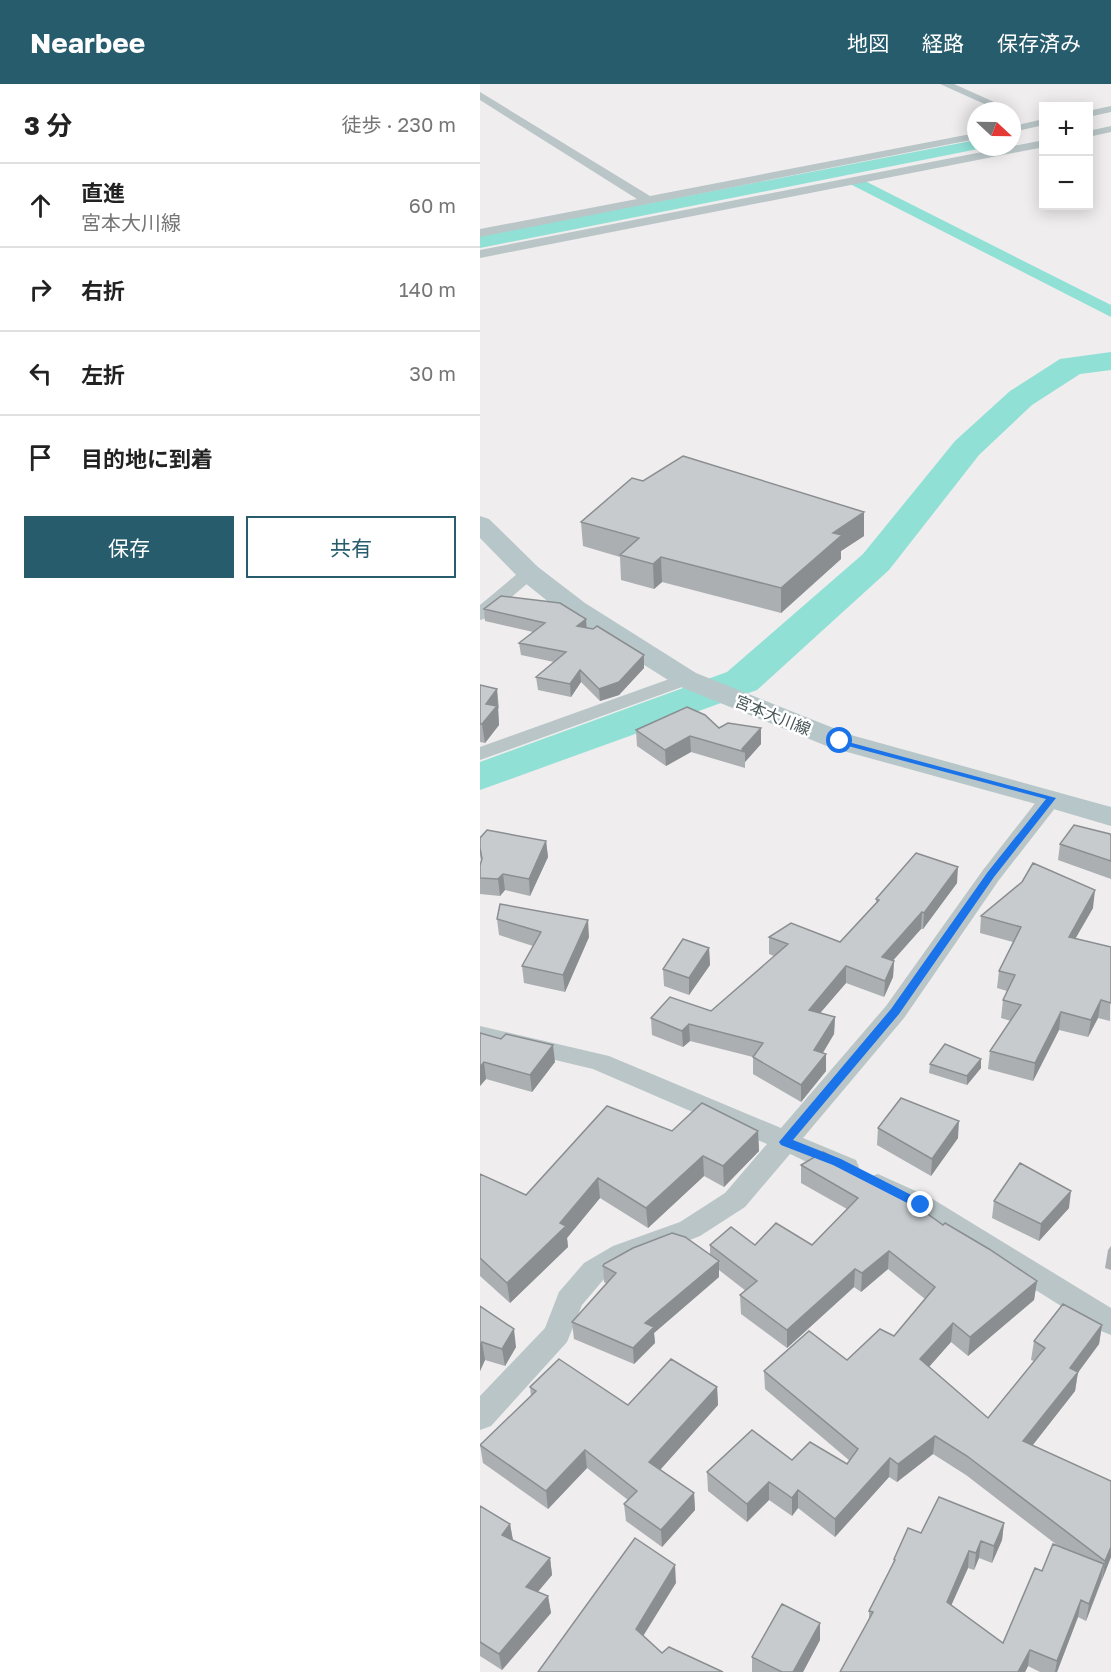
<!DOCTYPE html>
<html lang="ja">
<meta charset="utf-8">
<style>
body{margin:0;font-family:"Golos Text","Noto Sans JP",sans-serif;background:#f6f6f6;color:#222}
.controls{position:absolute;right:18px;top:18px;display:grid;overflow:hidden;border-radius:0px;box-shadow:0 3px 15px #0003}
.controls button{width:54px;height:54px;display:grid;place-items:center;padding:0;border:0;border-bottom:2px solid #e0e0e0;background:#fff;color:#222;font:30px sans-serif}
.compass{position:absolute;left:487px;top:18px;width:54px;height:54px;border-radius:50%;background:#fff;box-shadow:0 3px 15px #0003;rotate:112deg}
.stop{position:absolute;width:18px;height:18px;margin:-14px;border:4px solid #1a73e8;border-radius:50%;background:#fff}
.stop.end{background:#1a73e8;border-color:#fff;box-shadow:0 2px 6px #0008}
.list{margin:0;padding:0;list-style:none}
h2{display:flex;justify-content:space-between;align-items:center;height:78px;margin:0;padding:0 24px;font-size:26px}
h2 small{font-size:20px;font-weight:400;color:#767676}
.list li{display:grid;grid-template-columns:39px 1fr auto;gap:18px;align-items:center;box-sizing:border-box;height:84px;padding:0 24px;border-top:2px solid #e0e0e0}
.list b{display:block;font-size:22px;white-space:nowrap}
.list p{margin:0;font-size:20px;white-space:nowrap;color:#767676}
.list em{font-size:20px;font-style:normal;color:#767676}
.actions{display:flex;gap:12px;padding:18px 24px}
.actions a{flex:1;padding:14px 0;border:2px solid #275c6d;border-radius:0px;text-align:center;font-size:21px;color:#275c6d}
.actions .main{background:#275c6d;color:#fff}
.icon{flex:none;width:33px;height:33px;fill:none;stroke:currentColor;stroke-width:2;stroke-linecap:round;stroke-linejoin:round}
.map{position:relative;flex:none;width:631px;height:1588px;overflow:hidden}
header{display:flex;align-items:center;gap:36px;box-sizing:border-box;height:84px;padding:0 30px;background:#275c6d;color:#fff}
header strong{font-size:28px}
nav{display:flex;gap:33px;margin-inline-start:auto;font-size:21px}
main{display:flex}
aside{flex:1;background:#fff}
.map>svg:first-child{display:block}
</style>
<header>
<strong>Nearbee</strong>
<nav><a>地図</a><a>経路</a><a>保存済み</a></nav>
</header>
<main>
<aside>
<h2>3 分<small>徒歩 · 230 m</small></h2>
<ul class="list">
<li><svg class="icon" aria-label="ahead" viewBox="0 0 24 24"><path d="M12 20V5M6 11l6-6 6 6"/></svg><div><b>直進</b><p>宮本大川線</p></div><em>60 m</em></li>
<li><svg class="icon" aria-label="right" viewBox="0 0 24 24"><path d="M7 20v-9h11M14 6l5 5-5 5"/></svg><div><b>右折</b></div><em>140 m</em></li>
<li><svg class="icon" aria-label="left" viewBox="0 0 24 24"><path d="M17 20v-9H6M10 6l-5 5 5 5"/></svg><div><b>左折</b></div><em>30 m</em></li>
<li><svg class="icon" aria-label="arrive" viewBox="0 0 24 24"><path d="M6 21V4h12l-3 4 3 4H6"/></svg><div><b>目的地に到着</b></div></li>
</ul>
<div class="actions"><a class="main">保存</a><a>共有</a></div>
</aside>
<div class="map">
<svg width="631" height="1588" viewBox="0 0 631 1588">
<rect width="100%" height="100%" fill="#efeded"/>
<path fill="#91e0d6" d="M496,56v7h12l-508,101v-12z"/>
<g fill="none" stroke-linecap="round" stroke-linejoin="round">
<path fill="#91e0d6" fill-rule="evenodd" d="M377,93l254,128v12l-259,-132 -3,-3z"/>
<path fill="#91e0d6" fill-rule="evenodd" d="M631,268v18l-31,4 -48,31 -53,50 -90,115 -132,120 -277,100v-28l247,-90 136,-118 92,-113 55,-50 50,-32z"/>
<path fill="#b9c5c7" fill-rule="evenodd" d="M460,0h14l60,27 -2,3v-3h-12z
M0,8l170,104 326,-63v6l-496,98v-8l157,-30 -157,-99z
M631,22v6l-23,5v-6z
M564,35v6l-32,7v-6z
M631,42v6l-23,5v-6z
M564,56v7l-564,111v-8z
M49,484l6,1 3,4 -3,4 -48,41 -7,2v-15l43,-36z
M206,589l7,2 3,4 -3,4 -213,77v-13z
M571,708l8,1 3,5 -3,5 -60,77 -95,138 -101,120 53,22 3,7 -3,7c-21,6 -47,-12 -66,-20l-45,53 -45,29 -67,26 -29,17 -22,26 -15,37 -76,84 -11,4v-34l65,-68 14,-36 25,-29 29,-17 67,-24 45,-29 42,-49 -174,-75 -113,-27v-16l129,30 172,72 105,-122 97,-136 60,-77z
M398,1090l53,24 180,110v27l-10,-4 -190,-119 -43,-21 -4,-7 4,-7z"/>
<path fill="#b7c6c9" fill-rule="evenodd" d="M0,432l9,3 49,48 47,36 111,70 155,62 260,72v19l-71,-21 -211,-58 -153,-62 -111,-70 -45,-36 -40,-41z"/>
</g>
<path fill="#abafb1" d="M163,397l221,31v24l-23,15v8l-60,54 -119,-31 -8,7 -33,-9 -1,-23 -37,-11 -2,-24z
M4,525l102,19 58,27v13l-25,27 -19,6 -19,-19 -10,15 -33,-7 -2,-13 18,-15 -33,-7 -2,-12 14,-11 -48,-11z
M0,601l17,4 2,19 -1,1 1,16 -14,18 -5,-1z
M239,644h42v16l-16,18v6l-54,-16 -25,14 -29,-20 -1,-16z
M631,752v43l-53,-19 2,-16z
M0,754l66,3 2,16 -18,39 -25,-6 -5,6 -20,-2v-29l1,-4 -1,-6z
M477,799l-34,46h-2l-28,31 1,1 -1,16 -9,20 -38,-14 -26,30 15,4 -1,17 -11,19 3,18 -25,31 -48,-28v-17l-63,-16 -7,6 -31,-12 -1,-17 60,-7 63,-55 -5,-2v-17l71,5 36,-39v-4z
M613,824l-18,31 36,8 -1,74 -12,-3 -10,19 -29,-7 -26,51 -45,-12 2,-18 21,-30 -10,-3 2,-18 4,-9 -10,-3 2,-17 14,-29 -33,-9 1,-17z
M17,835l92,18 -24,55 -41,-9 -2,-17 11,-20 -34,-11z
M229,864l1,17 -21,30 -25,-9 -1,-17z
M0,949l75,29 -23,30 -46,-13 -6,7z
M501,975v9l-14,17 -38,-12 1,-9z
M398,1044l80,10 -27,38 -54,-31z
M192,1047h86l1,20 -35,36 -20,-11 -56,52 -48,-30 -33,40 1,9 -58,56 -30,-27v-102l46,21z
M321,1081l142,60 94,56 -3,19 -66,56 -17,-14 -22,25 59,51 46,-57 -3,-1 3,-19 68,-16 -3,19 -21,28 -3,19 -43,55 79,35v76l-25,64 -8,-4 -21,55h-17l-12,-6 -3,6h-185l29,-52v-9l24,-48 1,-4 27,-26 83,-10 -2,17 -10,23 -13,-5 -5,12 -6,-2 -17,38 52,37 54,-98 -91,-70 -33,-21 -36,28 -8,-5 -54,60 -37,-29 -6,8 -23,-16 -22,22 -39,-31 -1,-19 85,-12 55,4 3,-3 -85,-72 -1,-18 83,-11 47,-24 31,-37 -37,-30 -27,23 -7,-5 -67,61 -46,-34 -1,-19 6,-4 -27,-21v7l-65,56 1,10 -21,21 -60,-25 -2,-17 34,-39 -2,-1 -1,-16 107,-11v-10h102l35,-36 -46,-26z
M514,1117l75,7 -30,33 -47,-23z
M631,1162v24l-6,-2 3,-18z
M0,1222l36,41 -11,19 -20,-6 -5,11z
M50,1303l98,18 89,-18 1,18 -58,65 34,23 1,17 -33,37 -36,-26 -2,-17 4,-4 -41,-32 -39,41 -65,-46 -3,-18 51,-49z
M0,1422l30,18 3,16 37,18 2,17 -14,17 10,4 3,17 -49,57 -22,-14z
M340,1556l-17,32h-51v-15z"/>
<path fill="#8b8e90" d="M384,428v24l-23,15v8l-60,54v-25l52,-55z
M181,473l1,25 -8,7 -1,-25z
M106,535l1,12 -10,-5z
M164,571v13l-25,27 -19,6 -1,-12z
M100,586l1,12 -10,15 -1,-13z
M17,605l2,36 -14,18 -3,-19 4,-20z
M281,644v16l-16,18v-10l-3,-3z
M210,652l1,16 -25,14 -1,-16z
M66,757l2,16 -18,39 -1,-17z
M478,783l-1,16 -34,46 1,-16z
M23,790l2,16 -5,6 -2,-17z
M615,806l-2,18 -27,47 3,-18z
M442,828l-1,17 -39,44v-16z
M108,836l1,17 -24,55 -2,-17z
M229,864l1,17 -21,30v-17z
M414,877l-1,16 -9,20 1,-16z
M366,882v17l-37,43v-16z
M621,916l-3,18 -10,19 3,-17z
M581,928l-2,18 -26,51 2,-18z
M355,933l-1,17 -20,33v-17z
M209,940l1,17 -7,6 -1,-16z
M73,961l2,17 -23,30 -2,-17z
M346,970v17l-25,31v-17z
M501,975v9l-14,17v-9z
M4,978l2,17 -6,7v-19z
M479,1037l-1,17 -27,38 1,-17z
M278,1047l1,20 -35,36 -1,-21z
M223,1072l1,20 -56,52 -2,-20z
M118,1094l2,20 -33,40 1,9 -58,56 -3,-20 53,-60z
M591,1107l-2,17 -30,33 2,-17z
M409,1167l-1,18 -27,23 1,-19z
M239,1177v16l-65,56 1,10 -21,21 -1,-16 12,-25z
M375,1185l-1,18 -67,61v-18z
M557,1197l-3,19 -66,56 2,-19z
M473,1239l-2,19 -32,36 1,-19z
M622,1241l-3,19 -22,30 1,-2 -3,19 -54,69 2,-19 47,-73z
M34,1245l2,18 -11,19 -3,-17z
M2,1258l3,18 -5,11v-24z
M237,1303l1,18 -67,75 -2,-18z
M455,1352l-2,18 -36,28 1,-18z
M105,1366l2,18 -39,41 -2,-18z
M410,1374l-1,19 -54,60v-18z
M289,1398v18l-22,22v-18z
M318,1406v18l-6,8v-18z
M214,1409l1,17 -33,37 -1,-17z
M524,1439l-2,17 -10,23 2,-17z
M30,1440l3,17 -11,-6z
M501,1457l-2,17 -5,12 2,-17z
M631,1463v10l-9,23 3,-19z
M489,1467l-1,17 -23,51 2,-17z
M70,1474l2,17 -24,28 -2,-16z
M624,1480l-3,17 -15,40 3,-17z
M195,1481l1,18 -39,63 -1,-17z
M68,1512l3,17 -49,57 -3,-16z
M601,1516l-3,17 -21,55h-2l2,-11z
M340,1539v17l-17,32h-10z
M550,1566l-2,16 -3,6h-7z"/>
<path fill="#c7cbce" stroke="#8b8e90" stroke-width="1.5" d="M203,372l181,56 -31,21 9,2 -61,53 -120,-31 -8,7 -33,-9 19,-17 -58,-16 51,-44 11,3z
M21,512l59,7 26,16 -9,7 16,3 4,-3 47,29 -25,27 -20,7 -19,-19 -10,14 -34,-7 30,-25 -47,-9 26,-20 -61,-14z
M0,601l17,4 -11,15 11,2 -15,18h-2z
M207,623l18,8 14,13 9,-5 33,5 -19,21 3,3 -55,-16 -25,14 -29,-20z
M594,741l36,9 1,2v25l-51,-17z
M7,746l59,11 -17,38 -26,-5 -5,5 -18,-1v-13l2,-6 -2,-11v-10z
M436,769l42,14 -34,46 -2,-1 -40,45 12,4 -9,20 -39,-15 -37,44 26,7 -21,33 12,4 -25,31 -48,-28 10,-14 -74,-19 -7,7 -31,-13 19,-21 41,14 77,-67 -19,-7 22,-14 49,19 39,-42 -3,-1z
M553,779l62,27 -26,47 42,10v56l-10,-3 -10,20 -30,-8 -26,51 -45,-12 31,-46 -18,-5 12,-25 -16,-4 22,-44 -40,-11 41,-34z
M20,820l88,16 -25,55 -41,-9 19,-34 -44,-13z
M203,855l26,9 -20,30 -26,-9z
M0,949l21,6 5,-5 47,11 -23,30 -46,-13 -4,5z
M465,960l36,15 -14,17 -37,-12z
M421,1014l58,23 -27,38 -54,-31z
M222,1019l56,28 -35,35 -20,-10 -57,52 -48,-30 -38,45 6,3 -59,57 -27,-25v-84l46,21 81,-89 65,25z
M343,1068l66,34 54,39 2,-2 44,26 48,32 -67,56 -17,-14 -33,36 68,59 57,-70 -11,-7 29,-37 39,21 -32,43 8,4 -55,69 88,40v66l-6,14 -138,-105 -32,-20 -37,28 -8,-6 -55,61 -37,-29 -6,8 -23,-16 -22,22 -40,-32 45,-42 40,30 18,-18 37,22 11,-15 -94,-78 45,-40 38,29 33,-31 14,7 41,-49 -46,-36 -27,22 -7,-4 -68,61 -47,-35 17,-14 -47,-36 21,-18 24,18 21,-22 36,22 46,-47 -57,-33z
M540,1079l51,28 -30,33 -47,-23z
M192,1149l13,4 34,24 -74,62 9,4 -21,21 -61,-26 44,-49 -13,-7 1,-2 29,-16z
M0,1222l34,23 -12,20 -20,-7 -2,5z
M79,1275l69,46 43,-46 46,28 -68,75 45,31 -33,37 -37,-26 13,-13 -52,-41 -39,41 -66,-46 56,-54 -6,-4z
M459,1413l65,26 -10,23 -13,-5 -5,12 -7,-2 -22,51 56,41 32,-75 7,3 11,-27 51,20 -15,40 -8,-4 -24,61 -27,-11 -12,22h-178l33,-60 -4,-1 26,-51 -1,-1 14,-31 13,5z
M0,1422l30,18 -8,11 48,23 -24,29 22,9 -49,58 -19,-12z
M155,1454l40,27 -39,64 26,24 7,-6 54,25h-185z
M302,1520l38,19 -27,49h-11l-30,-15z"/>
<path fill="#1a73e8" d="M357,655l219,59 -62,79 -95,137 -106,126 48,19 84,43 1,3 -5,5 -88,-45 -52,-20 -2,-3 112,-133 96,-136 59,-74 -209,-56z"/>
<g text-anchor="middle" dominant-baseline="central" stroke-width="5" stroke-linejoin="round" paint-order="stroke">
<g font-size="16" fill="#475557" stroke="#fff">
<text transform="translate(293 631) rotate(22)">宮本大川線</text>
</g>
</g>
</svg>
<div class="controls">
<button>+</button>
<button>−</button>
</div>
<svg class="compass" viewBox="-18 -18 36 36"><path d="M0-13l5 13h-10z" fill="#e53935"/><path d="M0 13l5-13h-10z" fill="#767676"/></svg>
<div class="stop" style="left:360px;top:657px"></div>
<div class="stop end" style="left:441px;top:1121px"></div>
</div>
</main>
